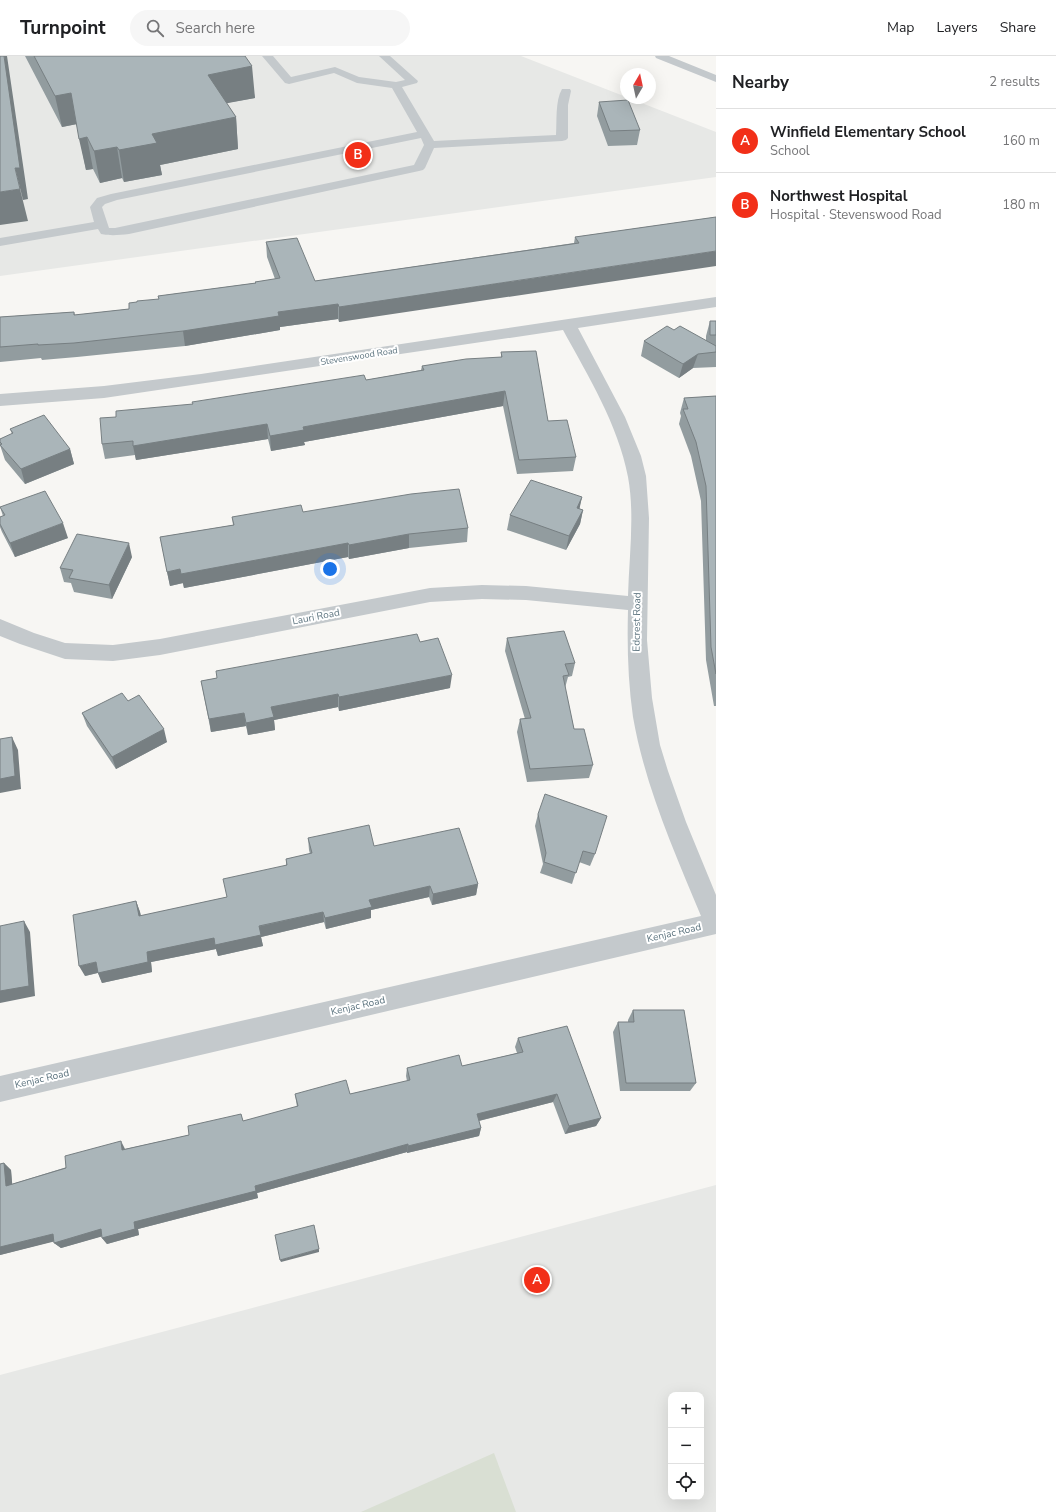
<!DOCTYPE html>
<meta charset="utf-8">
<style>
body{margin:0;font-family:"Nunito Sans",sans-serif;background:#f6f6f6;color:#202124}
.controls{position:absolute;right:12px;bottom:12px;display:grid;overflow:hidden;border-radius:8px;box-shadow:0 4px 16px #0002}
.controls button{width:36px;height:36px;display:grid;place-items:center;padding:0;border:0;border-bottom:1px solid #e0e0e0;background:#fff;color:#202124;font:20px sans-serif}
.compass{position:absolute;left:620px;top:12px;width:36px;height:36px;border-radius:50%;background:#fff;box-shadow:0 4px 16px #0002;rotate:9deg}
.you{position:absolute;left:330px;top:513px;width:14px;height:14px;margin:-10px;border:3px solid #fff;border-radius:50%;background:#1a73e8;box-shadow:0 0 0 6px #1a73e833}
.badge{display:grid;place-items:center;width:26px;height:26px;border-radius:50%;background:#f22f18;color:#fff;font-size:13px;font-weight:700}
.pin{position:absolute;translate:-50% -50%;border:2px solid #fff;box-shadow:0 1px 4px #0006}
.list{margin:0;padding:0;list-style:none}
h2{display:flex;justify-content:space-between;align-items:center;height:52px;margin:0;padding:0 16px;font-size:17px}
h2 small{font-size:13px;font-weight:400;color:#757577}
.list li{display:grid;grid-template-columns:26px 1fr auto;gap:12px;align-items:center;box-sizing:border-box;height:64px;padding:0 16px;border-top:1px solid #e0e0e0}
.list b{display:block;font-size:15px;white-space:nowrap}
.list p{margin:0;font-size:13px;white-space:nowrap;color:#757577}
.list em{font-size:13px;font-style:normal;color:#757577}
.icon{flex:none;width:22px;height:22px;fill:none;stroke:currentColor;stroke-width:2;stroke-linecap:round;stroke-linejoin:round}
.map{position:relative;flex:none;width:716px;height:1456px;overflow:hidden}
header{display:flex;align-items:center;gap:24px;box-sizing:border-box;height:56px;padding:0 20px;background:#fff;border-bottom:1px solid #e0e0e0}
header strong{font-size:19px}
nav{display:flex;gap:22px;margin-inline-start:auto;font-size:14px}
.search{width:280px;height:36px;background:#f6f6f6;display:flex;align-items:center;gap:10px;box-sizing:border-box;padding:0 14px;border-radius:22px;color:#757577;font-size:15px}
main{display:flex}
aside{flex:1;background:#fff}
.map>svg:first-child{display:block}
</style>
<header>
<strong>Turnpoint</strong>
<div class="search"><svg class="icon" aria-label="search" viewBox="0 0 24 24"><circle cx="10" cy="10" r="6"/><path d="M15 15l6 6"/></svg>Search here</div>
<nav><a>Map</a><a>Layers</a><a>Share</a></nav>
</header>
<main>
<div class="map">
<svg width="716" height="1456" viewBox="0 0 716 1456">
<rect width="100%" height="100%" fill="#f7f6f3"/>
<path fill="#e7e8e6" fill-rule="evenodd" d="M0,0h521l195,76v45l-716,99z
M716,1129v327h-716v-137zM671,1339h30v102h-30z"/>
<path fill="#d9dfd3" d="M494,1397l22,59h-155z"/>
<g fill="none" stroke-linecap="round" stroke-linejoin="round">
<path fill="#c4c9cc" fill-rule="evenodd" d="M262,0h11l18,21 44,-10 24,10 37,5 9,-2 -26,-24h11l28,25 -1,2 -15,4 32,54 122,-6c1,-14 -1,-34 6,-46h8l1,2 -3,14v33l-2,2 -4,1 -128,7 -9,20 -2,2 -4,1 -290,63c-10,1 -18,2 -28,0l-3,-5 -98,17v-8l94,-16 -4,-15 7,-9 14,-4 306,-62 -25,-44 -35,-5 -23,-10 -45,11 -4,-1zM421,82l3,7 -10,20 -299,63h-6l-7,-21 3,-3 12,-4z
M655,0h14l47,19v7l-60,-24z"/>
<path fill="#c4c9cc" fill-rule="evenodd" d="M716,241v10l-138,21 47,89 16,39 5,20 3,42 -2,122 5,58 8,47 8,26 18,51 30,73v39l-716,168v-26l701,-160c-27,-65 -56,-130 -68,-199 -5,-35 -6,-71 -5,-107l-102,-10 -44,-1 -52,3 -270,53 -47,6 -48,-2 -45,-15 -20,-8v-17l34,14 31,10 48,2 47,-6 270,-51 52,-3 44,1 102,10c1,-39 7,-81 0,-119 -10,-53 -40,-101 -65,-147l-459,68 -104,8v-12l104,-8 97,-12z"/>
</g>
<path fill="#929c9f" d="M25,0h220l10,42 -29,5 10,14 2,32 -78,16 2,10 -38,7 -2,-4 -22,5 -7,-14 -7,1 -9,-46 -15,3z
M599,46l41,28 -3,15 -29,1 -11,-30z
M716,161l-377,105 -1,-3 -58,8v3l-95,16 -108,11 -35,3 -1,-2 -41,4v-45l74,-5 1,3 54,-6 30,-10 -1,-3 97,-13v-1l20,-3 -8,-22 -1,-15 49,39 259,-38 1,-6z
M710,265h6v46l-23,1 -14,10 -38,-22 3,-15 62,-1v-4z
M501,296l47,69 28,36 -3,14 -56,3 -14,-68 -199,36 1,3 -34,6 -3,-12 -132,21 -1,-5 -30,4 -3,-15 14,-27 77,-13 173,-24 55,-10 1,-4 79,-9z
M716,340v310h-2l-8,-46 -5,-159 -10,-45 -12,-32 2,-8 -1,-3 4,-15z
M10,373l60,20 4,15 -49,20 -20,-24 -5,-15v-6l12,-5z
M582,441l-3,12 4,1 -3,14 -14,26 -59,-20 3,-15z
M0,451l68,31 -53,19 -13,-25 -2,-5v-10l3,-1z
M303,456l165,16 -1,14 -58,6 -60,11 -1,-2 -164,31 -1,-5 -13,3 -10,-49 73,-12 -1,-8z
M132,501l-20,42 -38,-7 -3,-9 -7,-1 -4,-14z
M507,582l68,25 -3,13 -4,1 -3,11 9,41 19,36 -4,13 -62,4 -10,-50 3,-13h5l-20,-68z
M420,586l30,46 -111,23 -1,-4 -64,13 1,10 -27,5 -2,-9 -35,6 -10,-51z
M128,645l39,41 -51,27 -29,-43 -5,-13z
M538,758l57,40 -5,12 -11,-4 -7,22 -32,-11 3,-9 -8,-38z
M308,782l66,8 104,38 -2,11 -44,10 -3,-8 -58,13v8l-45,11 -2,-7 -63,15 2,9 -45,10 -2,-7 -65,13 1,10 -50,11 -4,-10 -13,3 51,-75 4,11 1,4 86,-19 59,-32v-6l24,-5 -1,-4z
M633,954l63,73 -6,8h-70l-7,-59 5,-10h10v-2z
M518,982l83,80 -5,8 -31,8 -12,-32 -74,19 2,7 -2,8 -72,17v-1l-150,41 1,5 -120,31 1,6 -32,9 -5,-6v-2l-41,12 -7,-5v-2l-54,14v-91l4,-1 7,7 1,14 113,-35 64,-14 52,-21 2,7 54,-14 -2,-13h55l57,-13 -1,-5 1,-8 55,-2 55,-13 -2,-6z"/>
<path fill="#777f82" d="M4,0h3l21,143 -5,1 -8,-32z
M252,10l3,32 -43,8 -4,-31z
M71,37l6,31 -15,3 -7,-31z
M236,61l2,32 -78,16 2,10 -38,7 -5,-32 33,-16z
M87,81l6,32 -7,1 -7,-31z
M117,91l5,31 -22,5 -6,-32z
M20,133l8,32 -28,4v-33z
M716,195v15l-377,56v-15z
M338,248v15l-58,8v3l-95,16 -2,-15 95,-19z
M698,298l-5,14 -14,10 4,-14z
M505,335l-2,15 -199,36 1,3 -34,6 -1,-15 33,-9z
M267,368l1,15 -132,21 -3,-14z
M70,393l4,15 -49,20 -4,-15z
M582,441l-3,14 -2,-3z
M583,454l-3,14 -14,26 3,-14z
M63,467l5,15 -53,19 -5,-14z
M409,478v14l-60,11v-14z
M129,487l3,14 -20,42 -3,-14z
M348,487v14l-164,31 -3,-14z
M180,513l3,14 -13,3 -3,-14z
M452,619l-2,13 -111,23v-14z
M338,638v13l-64,13 1,10 -27,5 -2,-12 25,-16z
M244,657l2,13 -35,6 -2,-13z
M164,673l3,13 -51,27 -4,-12z
M12,681l6,13 3,39 -21,4v-14z
M478,828l-2,11 -44,10 1,-11z
M430,830l-1,11 -58,13v8l-45,11 -1,-11 44,-18z
M136,845l4,11 3,15 -4,-11z
M323,856l1,10 -63,15 2,9 -45,10 -2,-7 -65,13 1,10 -50,11 -4,-10 49,-21z
M24,865l6,11 5,64 -35,7v-12z
M96,906l5,10 -16,4 -6,-10z
M557,1038l-4,8 -79,20 3,-8z
M601,1062l-5,8 -31,8 4,-8z
M481,1072l-2,8 -72,17 1,-7z
M121,1085l4,8 2,9 -5,-8z
M408,1088l-1,8 -150,41 1,5 -120,31 1,6 -32,9 -5,-6 32,-16 121,-36z
M4,1107l7,7 2,23 -7,-7z
M101,1173l6,6 -46,13 -7,-5z
M53,1178l7,6 -60,15v-8z
M319,1193v3l-38,10 -1,-2z"/>
<path fill="#aab5b9" stroke="#777f82" d="M0,0h4l16,112h-5l5,21 -20,3z
M34,0h211l7,10 -44,9 28,42 -84,17 5,9 -38,7 -2,-3 -23,4 -7,-14 -8,2 -8,-46 -16,3z
M628,44l12,30 -30,1 -11,-29z
M716,161v34l-377,56 -1,-3 -60,8 1,4 -96,15 -109,12 -36,2v-1l-38,3v-30l74,-5v3l55,-6v-6l8,-1v-1l22,-2 -1,-3 98,-13 -1,-1 25,-4 -14,-36 31,-4 18,43 264,-38 -4,-6z
M710,265h6v14h-6z
M667,270l7,4 6,-4 36,20v6l-18,2 -15,10 -39,-23z
M536,295l12,70 19,-1 9,37 -57,3 -14,-69 -202,36 1,3 -34,6 -3,-12 -134,22v-5l-31,3 -2,-26 16,-1v-6l77,-7 -1,-2 172,-27 2,5 58,-10 -2,-4 44,-7 36,-2 -1,-5z
M716,340v278l-5,-27 -5,-161 -10,-44 -13,-33h5l-4,-11z
M44,359l26,34 -49,20 -21,-24 2,-1 -2,-2v-3l13,-6 -3,-4z
M531,424l51,17 -5,11 6,2 -14,26 -59,-21z
M459,433l9,39 -59,6 -60,11 -1,-2 -167,31 -1,-5 -13,3 -7,-35 74,-12 -2,-8 69,-12 2,7 108,-18z
M45,435l18,32 -53,20 -10,-19v-7l5,-2 -5,-8z
M77,478l52,9 -20,42 -40,-7 4,-8 -13,-2z
M564,575l11,32 -10,1 4,11 -6,1 11,53h10l9,36 -63,4 -10,-50 11,-1 -24,-80z
M417,578l3,8 18,-4 14,37 -113,22 -1,-3 -67,13 3,10 -28,6 -2,-10 -35,6 -8,-38 16,-3 -1,-7z
M122,637l6,8 11,-6 25,34 -52,28 -30,-44z
M12,681l3,39 -15,3v-40z
M545,738l62,22 -12,38 -12,-3 -7,22 -32,-11 2,-9 -8,-39z
M369,769l5,21 85,-18 19,56 -45,10 -3,-8 -61,14 3,7 -47,11 -2,-6 -64,14 2,9 -46,10 -1,-7 -67,14 1,10 -50,11 -2,-11 -17,4 -6,-51 63,-14 3,15 88,-19 -4,-18 64,-14 -1,-6 26,-6 -4,-15z
M24,865l5,65 -29,5v-65z
M633,954h51l12,73h-70l-8,-61h16z
M567,970l34,92 -32,8 -12,-32 -80,20 4,14 -73,18v-2l-153,42 1,5 -122,31 1,7 -33,9 -1,-9 -47,14 -1,-9 -53,13v-83l4,-1 2,23 60,-18 -1,-12 56,-15 1,9 67,-15 -1,-9 53,-12 2,7 55,-15 -3,-12 51,-14 4,14 60,-14 -3,-12 52,-13 3,11 61,-14 -5,-14z
M314,1169l5,24 -39,11 -5,-25z"/>
<g text-anchor="middle" dominant-baseline="central" stroke-width="4" stroke-linejoin="round" paint-order="stroke">
<g font-size="9" fill="#5f7681" stroke="#fff">
<text transform="translate(359 300) rotate(-9)">Stevenswood Road</text>
</g>
<g font-size="10" fill="#5f7681" stroke="#fff">
<text transform="translate(316 561) rotate(-11)">Lauri Road</text>
<text transform="translate(637 566) rotate(-89)">Edcrest Road</text>
<text transform="translate(674 877) rotate(-13)">Kenjac Road</text>
<text transform="translate(358 950) rotate(-13)">Kenjac Road</text>
<text transform="translate(42 1023) rotate(-13)">Kenjac Road</text>
</g>
</g>
</svg>
<div class="controls">
<button>+</button>
<button>−</button>
<button><svg class="icon" aria-label="locate" viewBox="0 0 24 24"><circle cx="12" cy="12" r="6"/><path d="M12 2v4M12 18v4M2 12h4M18 12h4"/></svg></button>
</div>
<svg class="compass" viewBox="-18 -18 36 36"><path d="M0-13l5 13h-10z" fill="#e53935"/><path d="M0 13l5-13h-10z" fill="#757577"/></svg>
<div class="you"></div>
<div class="pin badge" style="left:537px;top:1224px">A</div>
<div class="pin badge" style="left:358px;top:99px">B</div>
</div>
<aside>
<h2>Nearby<small>2 results</small></h2>
<ul class="list">
<li><span class="badge">A</span><div><b>Winfield Elementary School</b><p>School</p></div><em>160 m</em></li>
<li><span class="badge">B</span><div><b>Northwest Hospital</b><p>Hospital · Stevenswood Road</p></div><em>180 m</em></li>
</ul>
</aside>
</main>
